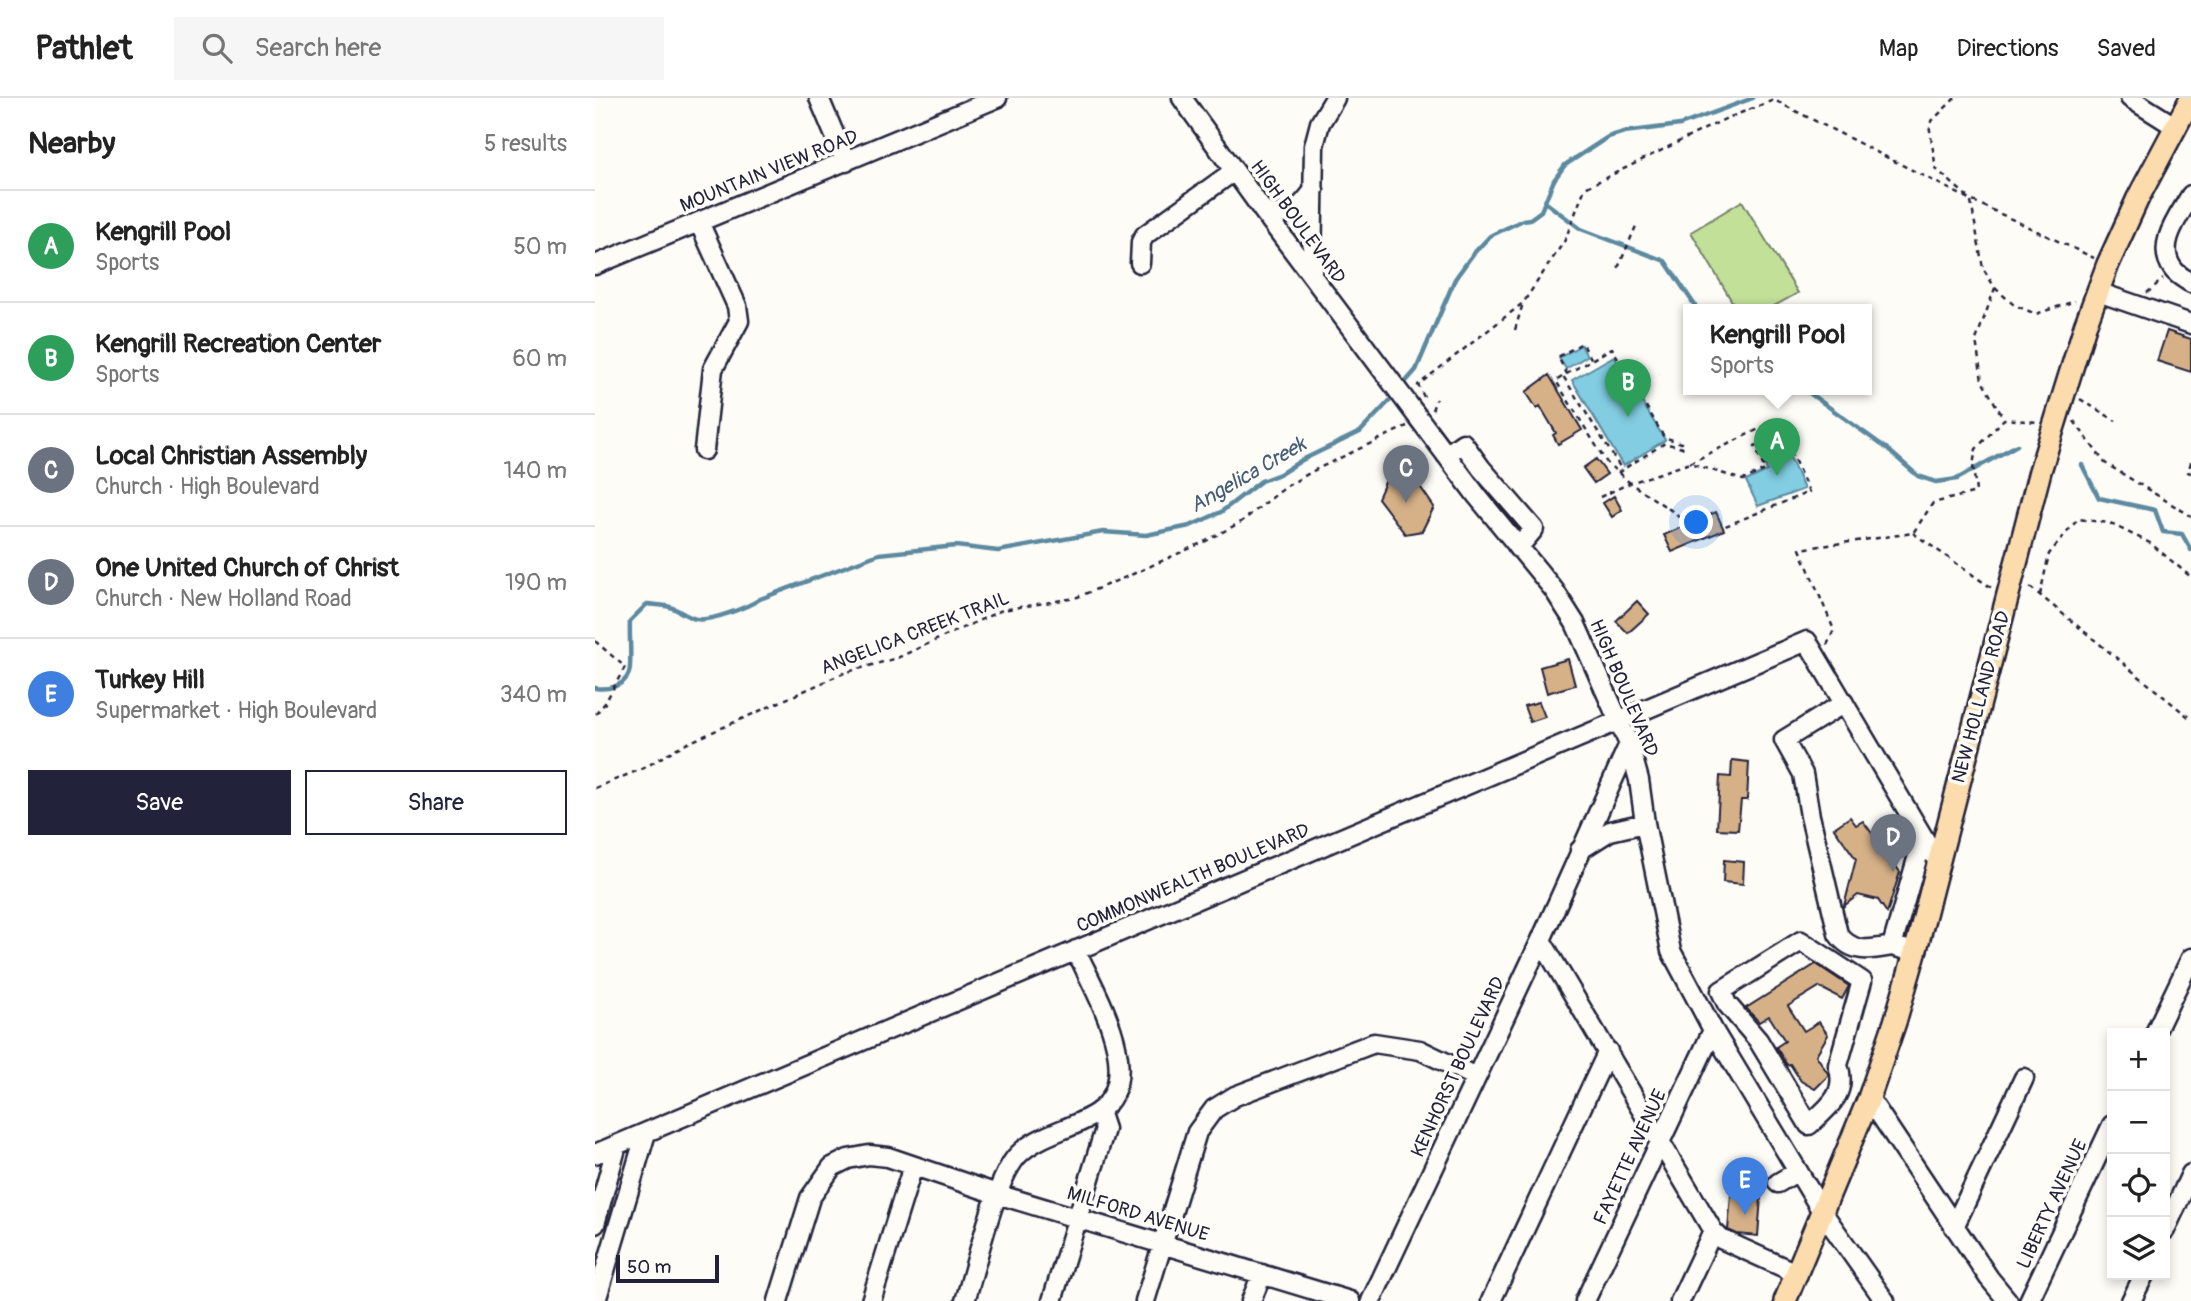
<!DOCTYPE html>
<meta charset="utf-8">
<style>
body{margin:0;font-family:Pangolin,sans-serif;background:#f6f6f6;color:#222}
.controls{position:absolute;right:21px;bottom:21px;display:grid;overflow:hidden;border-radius:0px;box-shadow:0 4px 10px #0003}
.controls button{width:63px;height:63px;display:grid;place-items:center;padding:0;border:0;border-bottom:2px solid #e0e0e0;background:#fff;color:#222;font:35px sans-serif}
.scale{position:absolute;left:21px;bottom:18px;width:103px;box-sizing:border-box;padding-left:7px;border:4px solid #22223b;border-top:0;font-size:19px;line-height:24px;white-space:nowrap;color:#22223b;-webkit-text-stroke:5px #fdfcf7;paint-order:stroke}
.you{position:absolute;left:1102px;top:425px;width:24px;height:24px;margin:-18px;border:5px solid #fff;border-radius:50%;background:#1a73e8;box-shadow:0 0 0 10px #1a73e833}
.badge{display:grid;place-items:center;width:46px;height:46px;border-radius:50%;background:#22223b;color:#fff;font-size:23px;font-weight:700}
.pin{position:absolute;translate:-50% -58px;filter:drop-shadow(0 2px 4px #0008)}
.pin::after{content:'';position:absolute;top:37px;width:24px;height:21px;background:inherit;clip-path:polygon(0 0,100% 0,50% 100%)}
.popup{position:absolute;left:1088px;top:206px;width:189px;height:91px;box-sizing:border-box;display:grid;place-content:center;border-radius:0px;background:#fff;filter:drop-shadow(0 2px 5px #0005);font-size:23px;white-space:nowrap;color:#767676}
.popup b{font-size:26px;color:#222}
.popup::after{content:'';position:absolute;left:50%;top:100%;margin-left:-14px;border:14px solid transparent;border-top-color:#fff}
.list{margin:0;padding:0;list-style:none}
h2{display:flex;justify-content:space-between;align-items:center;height:91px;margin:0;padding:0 28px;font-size:30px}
h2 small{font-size:23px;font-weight:400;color:#767676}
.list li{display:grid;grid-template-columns:46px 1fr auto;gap:21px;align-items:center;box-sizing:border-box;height:112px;padding:0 28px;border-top:2px solid #e0e0e0}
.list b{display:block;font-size:26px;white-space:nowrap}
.list p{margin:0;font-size:23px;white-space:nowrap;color:#767676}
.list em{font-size:23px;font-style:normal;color:#767676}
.actions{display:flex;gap:14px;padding:21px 28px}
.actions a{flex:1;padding:16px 0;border:2px solid #22223b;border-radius:0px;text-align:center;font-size:24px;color:#22223b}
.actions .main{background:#22223b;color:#fff}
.icon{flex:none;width:38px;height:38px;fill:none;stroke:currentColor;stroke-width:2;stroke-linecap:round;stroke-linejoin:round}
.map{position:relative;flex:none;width:1596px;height:1203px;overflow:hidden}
header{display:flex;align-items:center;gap:42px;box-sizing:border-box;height:98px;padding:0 35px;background:#fff;border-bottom:2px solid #e0e0e0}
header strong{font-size:33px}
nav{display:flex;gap:38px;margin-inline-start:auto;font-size:24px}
.search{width:490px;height:63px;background:#f6f6f6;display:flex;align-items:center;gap:18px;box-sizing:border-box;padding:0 24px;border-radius:0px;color:#767676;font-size:26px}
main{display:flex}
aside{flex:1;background:#fff}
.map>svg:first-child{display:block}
</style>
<header>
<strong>Pathlet</strong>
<div class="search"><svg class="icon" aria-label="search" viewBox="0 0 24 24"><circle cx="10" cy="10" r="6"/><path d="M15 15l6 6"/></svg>Search here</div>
<nav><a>Map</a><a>Directions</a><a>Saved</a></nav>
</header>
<main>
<aside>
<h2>Nearby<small>5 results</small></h2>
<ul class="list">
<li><span class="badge" style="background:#2e9e5b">A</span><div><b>Kengrill Pool</b><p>Sports</p></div><em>50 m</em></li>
<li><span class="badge" style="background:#2e9e5b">B</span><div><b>Kengrill Recreation Center</b><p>Sports</p></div><em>60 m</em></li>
<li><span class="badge" style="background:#6b7280">C</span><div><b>Local Christian Assembly</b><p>Church · High Boulevard</p></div><em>140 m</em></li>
<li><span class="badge" style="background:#6b7280">D</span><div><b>One United Church of Christ</b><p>Church · New Holland Road</p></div><em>190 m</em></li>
<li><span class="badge" style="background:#3f7fe0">E</span><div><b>Turkey Hill</b><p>Supermarket · High Boulevard</p></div><em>340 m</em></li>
</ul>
<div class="actions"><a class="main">Save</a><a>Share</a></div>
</aside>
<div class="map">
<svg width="1596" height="1203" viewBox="0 0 1596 1203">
<rect width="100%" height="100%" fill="#fdfcf7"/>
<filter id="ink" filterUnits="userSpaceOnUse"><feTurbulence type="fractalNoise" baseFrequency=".0143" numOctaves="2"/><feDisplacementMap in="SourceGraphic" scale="14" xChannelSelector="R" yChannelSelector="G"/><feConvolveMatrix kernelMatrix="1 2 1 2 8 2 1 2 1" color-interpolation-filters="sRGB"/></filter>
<g filter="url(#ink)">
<path fill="#c2e098" stroke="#72816a" stroke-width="2" d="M1147,103l56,92 -31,17h-30l-46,-78z"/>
<path fill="#82cde2" stroke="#5c899f" stroke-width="2" d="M986,247l6,11 -21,13 -7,-11z
M1019,258l51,84 -42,26 -51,-86z
M1190,348l19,43 -46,17 -12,-25 21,-10 -5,-16z"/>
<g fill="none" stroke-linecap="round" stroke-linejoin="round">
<path stroke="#5c899f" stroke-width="4.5" d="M950,104l36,27 84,32 33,49
M806,289l15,-17 39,-91 18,-25 17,-18 33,-16 7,-1 11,-8 13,-31 11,-15 43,-28 16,-5 56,-7 73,-27
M1210,292l81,58 32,28 18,6 21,-3 60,-34
M1487,367l17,33 56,12 8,22 19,2 9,16
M0,590c12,2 29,-1 34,-15 3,-7 0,-41 1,-52l17,-17c7,1 16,1 23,3 9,3 17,10 26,12 14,3 52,-12 64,-20l119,-45 77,-8 42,5 105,-19 43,3 44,-9 31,-14 40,-31 19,-7 22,-14 58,-28 36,-38"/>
</g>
<path fill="#d6b188" stroke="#22223b" stroke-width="2" d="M1572,233l24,8v33l-34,-11z
M954,277l33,55 -24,14 -5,-9 3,-2 -16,-27 -3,3 -11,-17z
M1001,361l11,15 -13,9 -11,-15z
M820,381l19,28 -12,24 -17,3 -27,-36 8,-18z
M1019,398l8,14 -10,7 -9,-14z
M1121,414l8,18 -52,22 -8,-17z
M1042,503l12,13 -21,19 -12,-12z
M973,561l7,26 -28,8 -7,-26z
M944,604l6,15 -15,5 -6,-16z
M1137,662l17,2 -2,38h-6l-3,30 -21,-1 3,-53 11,1z
M1255,719l6,8 7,-4 37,51 -13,41 -9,-13 -20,-5 -14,11 12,-47 -22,-31z
M1129,762l20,2 -1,22 -20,-2z
M1221,866l33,22 -7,13 -23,-12 -31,19 16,25 15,-9 9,13 -12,20 13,20 -14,14 -14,-8 -11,-17 -3,1 -11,-18 9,-6 -16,-25 -10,6 -13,-14z
M1136,1097l30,2 -3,39 -21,-2 -9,-4z"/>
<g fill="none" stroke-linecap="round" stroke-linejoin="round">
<g stroke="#22223b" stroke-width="23">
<path id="minor" d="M224,0l27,64
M587,0l82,114 213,284 77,94 21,33 54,121 10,36 6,43 26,128 42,79 110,183 62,88
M1535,0l46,29
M1596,97c-12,21 -36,50 -18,74 4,6 12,10 18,14
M669,114c28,6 33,0 50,-22
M104,124l38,84 2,15 -26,48 -9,81
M545,165l1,-21 4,-7 89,-64
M0,167l402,-167
M717,177l2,-129 6,-23 15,-25
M1503,194l93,32
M851,357l17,-12 18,25 53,61 -16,19
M1249,605l-60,37 19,34 7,42 28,118c14,20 32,16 54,12
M985,752l30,-19 35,-8
M946,842l172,291 -33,70
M1206,843l61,40 -24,84c10,29 -10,43 -29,60l-51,-85 -31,-36 -6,-13z
M1320,854l-23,-6 31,-108
M1560,935l36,-75
M1274,1000l120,180 19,23
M0,1056l1212,-513 131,221
M1183,1085l20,-12
M0,1126l22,-79
M1359,1129l70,-149
M1570,1132l26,-56
M1118,1133l8,8 77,35
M1,1203l50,-168
M183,1203l32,-103 22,-31 16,-8 21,-4 19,2 109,37 353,107
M276,1203l42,-135
M370,1203c11,-35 30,-122 53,-146 20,-21 56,-26 80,-43 50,-36 -4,-121 -22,-162
M457,1203l53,-172 -6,-18
M550,1203l52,-169 17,-23 21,-13 139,-53 46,7 56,27
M656,1203l11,-27
M776,1203l170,-361 88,-196
M896,1203l117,-250
M990,1203l128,-271
M1434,1203l83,-176
M1536,1203l13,-26"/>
</g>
<g stroke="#22223b" stroke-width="26">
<path id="major" d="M1190,1203l84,-203 26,-76 21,-73 124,-478 45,-145 23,-62 30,-66 53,-100"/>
</g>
<path stroke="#22223b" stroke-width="2.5" stroke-dasharray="5 5" stroke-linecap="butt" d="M1360,0l-26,26 7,45 32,28
M1376,104l12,66 12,20 -19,52 6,41 22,38
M1023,170l18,-42
M1400,190l19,17 22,9 39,-13
M1552,195l16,-14
M920,232l8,-27
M972,276l-9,-17 24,-14 10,17
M967,279l-6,4 51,82 23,20 45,30 10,12
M829,299l-6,-12 105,-82 42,-63 20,-52 140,-69 49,-19 197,100 123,58
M1485,301l36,22
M837,312l4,-11
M1479,323l31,42 86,53
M1596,364l-3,10 3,1
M1095,365l83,-41
M1023,375l4,-3 43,-27 17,5 2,-4 -20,-7 -52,-89 -49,28 59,94
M1005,399l30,-14 60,-20 53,17 22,-10 -10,-24 28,-11 26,57 -86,35
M1318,435l80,56
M1435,489l161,132
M1445,497l9,-41 29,-35 31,4 41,20 41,34
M0,543l30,26 -20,36 -10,12
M1232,547l7,-15 -34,-81 113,-16 20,-30 43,-11 -3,-27 3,-16 28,-30 33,3
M0,690l49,-20 33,-20 167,-75 53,-15 105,-48 73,-12 58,-24 73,-33 35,-19 46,-36 28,-16 92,-44"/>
<use href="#minor" stroke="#fdfcf7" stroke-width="18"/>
<use href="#major" stroke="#fcdcac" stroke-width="21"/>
</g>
</g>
<g text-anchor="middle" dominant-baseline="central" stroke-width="7" stroke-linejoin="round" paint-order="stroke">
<g font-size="19" fill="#22223b" stroke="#fdfcf7">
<text transform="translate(174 73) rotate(-22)">MOUNTAIN VIEW ROAD</text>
<text transform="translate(703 124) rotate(54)">HIGH BOULEVARD</text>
<text transform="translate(320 535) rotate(-21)">ANGELICA CREEK TRAIL</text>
<text transform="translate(1029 590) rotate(67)">HIGH BOULEVARD</text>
<text transform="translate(1386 599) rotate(-75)">NEW HOLLAND ROAD</text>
<text transform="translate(598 780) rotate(-23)">COMMONWEALTH BOULEVARD</text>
<text transform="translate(863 969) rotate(-65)">KENHORST BOULEVARD</text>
<text transform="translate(1035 1059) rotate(-65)">FAYETTE AVENUE</text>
<text transform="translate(1457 1106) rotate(-65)">LIBERTY AVENUE</text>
<text transform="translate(543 1116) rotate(17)">MILFORD AVENUE</text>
</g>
<g font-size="21" font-style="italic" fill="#445e75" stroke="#fdfcf7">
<text transform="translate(653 377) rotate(-30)">Angelica Creek</text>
</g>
</g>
</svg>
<div class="controls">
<button>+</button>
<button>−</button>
<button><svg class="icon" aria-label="locate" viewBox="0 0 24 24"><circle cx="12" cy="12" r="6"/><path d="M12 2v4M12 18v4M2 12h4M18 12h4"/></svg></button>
<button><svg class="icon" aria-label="layers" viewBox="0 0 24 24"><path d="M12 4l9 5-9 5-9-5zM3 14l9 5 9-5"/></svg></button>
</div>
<div class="scale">50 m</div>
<div class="you"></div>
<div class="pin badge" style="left:1182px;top:378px;background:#2e9e5b">A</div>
<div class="popup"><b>Kengrill Pool</b>Sports</div>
<div class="pin badge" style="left:1033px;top:319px;background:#2e9e5b">B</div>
<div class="pin badge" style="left:811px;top:405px;background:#6b7280">C</div>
<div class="pin badge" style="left:1298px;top:774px;background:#6b7280">D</div>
<div class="pin badge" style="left:1150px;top:1117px;background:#3f7fe0">E</div>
</div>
</main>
